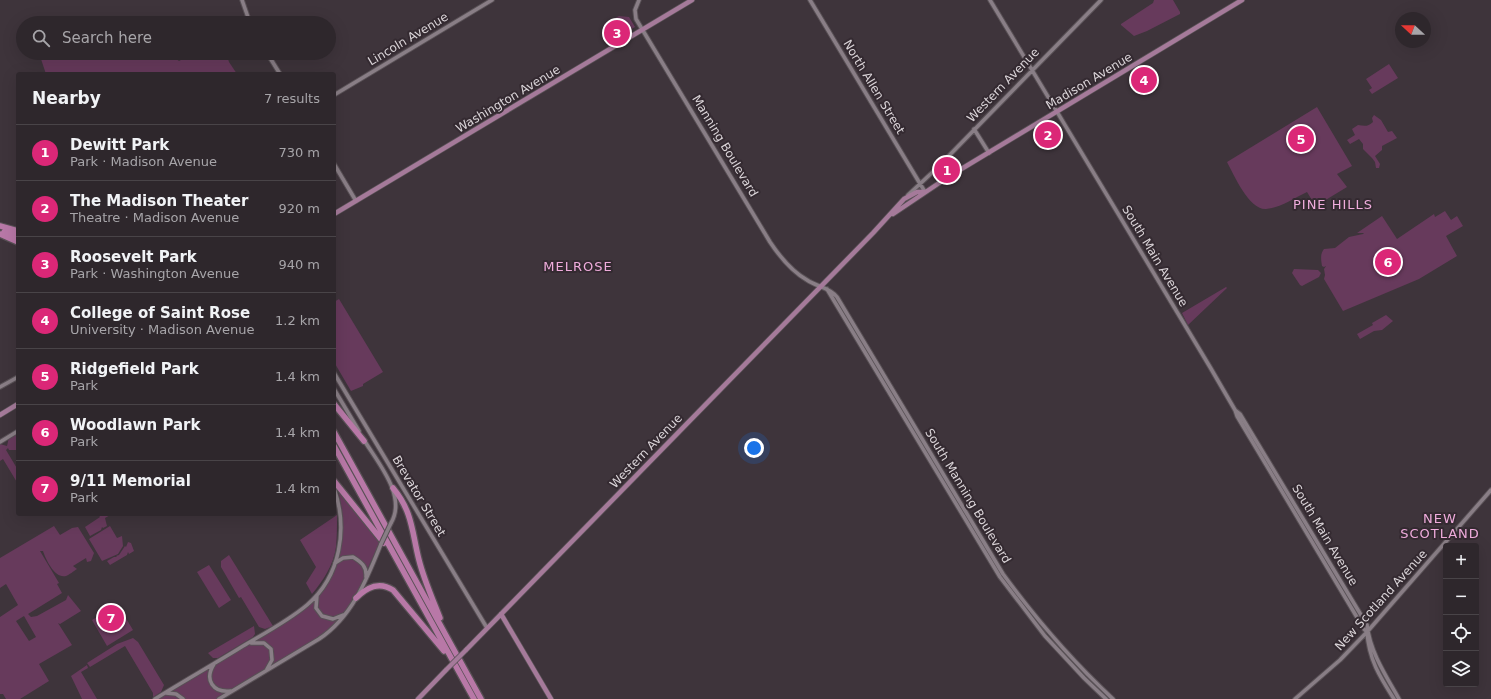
<!DOCTYPE html>
<meta charset="utf-8">
<style>
body{margin:0;font-family:"DejaVu Sans",sans-serif;background:#362f34;color:#f1f3f6}
.controls{position:absolute;right:12px;bottom:12px;display:grid;overflow:hidden;border-radius:4px;box-shadow:0 4px 16px #0002}
.controls button{width:36px;height:36px;display:grid;place-items:center;padding:0;border:0;border-bottom:1px solid #494448;background:#2e272c;color:#f1f3f6;font:20px sans-serif}
.compass{position:absolute;left:1395px;top:12px;width:36px;height:36px;border-radius:50%;background:#2e272c;box-shadow:0 4px 16px #0002;rotate:291deg}
.you{position:absolute;left:754px;top:448px;width:14px;height:14px;margin:-10px;border:3px solid #fff;border-radius:50%;background:#1a73e8;box-shadow:0 0 0 6px #1a73e833}
.badge{display:grid;place-items:center;width:26px;height:26px;border-radius:50%;background:#db2777;color:#fff;font-size:13px;font-weight:700}
.pin{position:absolute;translate:-50% -50%;border:2px solid #fff;box-shadow:0 1px 4px #0006}
.list{margin:0;padding:0;list-style:none}
h2{display:flex;justify-content:space-between;align-items:center;height:52px;margin:0;padding:0 16px;font-size:17px}
h2 small{font-size:13px;font-weight:400;color:#a7a5a9}
.list li{display:grid;grid-template-columns:26px 1fr auto;gap:12px;align-items:center;box-sizing:border-box;height:56px;padding:0 16px;border-top:1px solid #494448}
.list b{display:block;font-size:15px;white-space:nowrap}
.list p{margin:0;font-size:13px;white-space:nowrap;color:#a7a5a9}
.list em{font-size:13px;font-style:normal;color:#a7a5a9}
.icon{flex:none;width:22px;height:22px;fill:none;stroke:currentColor;stroke-width:2;stroke-linecap:round;stroke-linejoin:round}
.map{position:relative;flex:none;width:1491px;height:699px;overflow:hidden}
.search{position:absolute;background:#2e272c;box-shadow:0 4px 16px #0002;left:16px;top:16px;width:320px;height:44px;display:flex;align-items:center;gap:10px;box-sizing:border-box;padding:0 14px;border-radius:22px;color:#a7a5a9;font-size:15px}
.panel{position:absolute;background:#2e272c;box-shadow:0 4px 16px #0002;left:16px;top:72px;width:320px;height:444px;border-radius:4px}
.map>svg:first-child{display:block}
</style>
<div class="map">
<svg width="1491" height="699" viewBox="0 0 1491 699">
<rect width="100%" height="100%" fill="#3e343b"/>
<path fill="#673a5c" fill-rule="evenodd" d="M1154,0h19l7,12v2l-33,17 -13,5 -13,-11v-1l32,-21z
M95,16l20,7h-57c10,-6 25,-6 37,-7z
M619,16l10,1 6,10 -22,12 -9,-15z
M39,53h129l11,8 15,-8h10l1,2 4,-2h17l3,9 8,12h-191z
M1389,64l9,14 -26,16 -3,-4 3,-2 -6,-9z
M1317,107l35,59 -15,8 10,13 -28,17 -4,1 -8,-13c-13,6 -27,16 -41,17 -17,1 -32,-34 -39,-47z
M1374,115l7,5 7,12 4,-1 5,7 -15,8v4l-7,6 5,8 -1,4h-3l-1,-6 -3,-4 -9,-9v-5l-4,-5 -9,5 -3,-4 8,-5 -3,-6 6,-4c6,1 10,2 15,-3l-1,-4z
M1445,211l6,9 6,-4 6,10 -17,10 11,20 -38,23 -76,32 -19,-32 1,-4 -1,-6 2,-3 -2,1 -2,-1c-1,-7 -2,-12 2,-17l11,-1 14,-11 14,-3 1,-1h-7l25,-17 15,23 37,-25 1,3z
M1294,269l24,1 3,3 -2,4 -17,9 -2,-1 -8,-12z
M1226,287l1,1 -39,37 -6,-12z
M339,299l44,73 -20,12v2l-12,5 -17,-29v-60z
M1386,315l7,6 -11,9 -8,1 -14,8 -3,-5 16,-9 -1,-2z
M18,431v19h-9l-1,-2 -2,2 12,20v14l-15,-25 -3,2v-17l7,2 2,-9z
M338,489l42,53 -13,28 -1,8 -17,30 -25,28 -105,63h-64l119,-71 37,-27 17,-24 10,-23 5,-17 -1,-26z
M98,514h14l-7,4 2,8 -4,2 -1,-1 -1,3 -11,6 -5,-9 15,-10z
M337,515c0,11 0,21 -1,32 -2,17 -13,34 -24,47l-6,-11 10,-16 -16,-27z
M54,526l6,9 12,-7 6,-1 16,26 -3,8 -4,1 -1,-4 -13,8 4,3c-3,2 -8,6 -11,7 -11,3 -20,-16 -23,-25h-3l19,32 -2,1 5,9 -34,21 3,3 6,-1 29,-16 2,-5 13,16 -21,13 -2,-1 14,22 -33,19 10,17 -29,18h-14l-3,-5h-3v-77l18,-12 -12,-21 -6,4v-30zM24,616l12,21 -7,4 -13,-20z
M110,526l7,12 5,-2 1,10 -5,8 -16,7 -13,-22z
M128,542l3,1 3,8 -5,3 -1,-2 -1,3 -17,10 -3,-4 7,-4h3l-1,-1 3,-1 6,-9 1,1z
M229,555l44,71 -8,3 -6,-2 -18,-30 -2,1 -18,-31v-6z
M209,565l22,35 -12,8 -22,-36z
M118,605l15,25 -26,16 -15,-26z
M254,626l1,8 -2,3 -35,21h-5l-5,-5z
M133,638l5,4 26,43 -3,7 -8,5v-4l-28,-47 -35,21 -3,-4 30,-19z
M87,665l1,3 -7,4 16,27h-15l-11,-23z"/>
<g fill="none" stroke-linecap="round" stroke-linejoin="round">
<g stroke="#585055" stroke-width="5.5">
<path id="minor" d="M242,0l8,23
M639,0l-4,10 1,9 134,223c10,15 21,29 37,38 10,7 22,7 30,17l166,277c33,45 69,87 110,125
M810,0l115,192
M990,0l220,367 25,43 2,6 127,213 3,3c2,28 13,45 27,67
M267,53l13,21
M334,95l158,-95
M974,129l15,24
M334,164l22,37
M908,195l28,-26 165,-169
M827,289l173,288 45,59 39,42 22,21
M334,373l153,255
M0,387l18,-10
M334,389l25,42
M1235,410l5,4 127,211c3,27 19,51 32,74
M364,440c14,23 43,56 27,83
M0,442l18,-11
M335,563l8,-5 10,-1c8,5 14,9 13,20
M317,595l-1,13 6,8 11,3 10,-4
M251,643h13l7,6 1,11 -5,9
M214,664c-10,16 -1,29 17,27
M166,693l10,1 7,5
M155,699c29,-18 59,-35 88,-53 22,-13 45,-25 64,-41 34,-29 41,-77 27,-117
M219,699l100,-60c33,-22 48,-60 62,-95
M1295,699l45,-39 27,-28 124,-142"/>
</g>
<g stroke="#585055" stroke-width="6">
<path id="major" d="M334,214l358,-214
M893,214l55,-37 294,-177
M0,415l18,-11
M501,614l50,85
M466,650l407,-417 31,-34 13,-7h8
M418,699l28,-29"/>
</g>
<g stroke="#585055" stroke-width="8">
<path id="highway" d="M0,226l18,5
M4,232l14,4
M0,234l18,8
M334,404l30,37
M334,432l147,267
M334,446l140,253
M334,481l50,62
M393,488c20,24 19,45 26,72 5,20 14,40 21,58
M356,598c11,-11 23,-17 37,-8l51,61"/>
</g>
<use href="#minor" stroke="#897e86" stroke-width="3.5"/>
<use href="#major" stroke="#a57a9a" stroke-width="4.5"/>
<use href="#highway" stroke="#b878a7" stroke-width="5.5"/>
<g stroke="#585055" stroke-width="5.5" stroke-linecap="butt">
<path id="minor-bridge" d="M381,544l10,-21"/>
</g>
<g stroke="#585055" stroke-width="6" stroke-linecap="butt">
<path id="major-bridge" d="M446,670l20,-20"/>
</g>
<use href="#minor-bridge" stroke="#897e86" stroke-width="3.5"/>
<use href="#major-bridge" stroke="#a57a9a" stroke-width="4.5"/>
</g>
<g text-anchor="middle" dominant-baseline="central" stroke-width="4" stroke-linejoin="round" paint-order="stroke">
<g font-size="12" fill="#dbd5d9" stroke="#342a31">
<text transform="translate(408 39) rotate(-31)">Lincoln Avenue</text>
<text transform="translate(1089 81) rotate(-31)">Madison Avenue</text>
<text transform="translate(1003 85) rotate(-46)">Western Avenue</text>
<text transform="translate(874 87) rotate(59)">North Allen Street</text>
<text transform="translate(508 99) rotate(-31)">Washington Avenue</text>
<text transform="translate(725 146) rotate(59)">Manning Boulevard</text>
<text transform="translate(1155 256) rotate(59)">South Main Avenue</text>
<text transform="translate(646 451) rotate(-46)">Western Avenue</text>
<text transform="translate(419 496) rotate(59)">Brevator Street</text>
<text transform="translate(968 496) rotate(59)">South Manning Boulevard</text>
<text transform="translate(1325 535) rotate(59)">South Main Avenue</text>
<text transform="translate(1381 600) rotate(-48)">New Scotland Avenue</text>
</g>
<g font-size="13" letter-spacing="1" fill="#efacdc" stroke="#342a31">
<text x="1333" y="204">PINE HILLS</text>
<text x="578" y="266">MELROSE</text>
<text x="1440" y="518">NEW<tspan x="1440" dy="15">SCOTLAND</tspan></text>
</g>
</g>
</svg>
<div class="controls">
<button>+</button>
<button>−</button>
<button><svg class="icon" aria-label="locate" viewBox="0 0 24 24"><circle cx="12" cy="12" r="6"/><path d="M12 2v4M12 18v4M2 12h4M18 12h4"/></svg></button>
<button><svg class="icon" aria-label="layers" viewBox="0 0 24 24"><path d="M12 4l9 5-9 5-9-5zM3 14l9 5 9-5"/></svg></button>
</div>
<svg class="compass" viewBox="-18 -18 36 36"><path d="M0-13l5 13h-10z" fill="#e53935"/><path d="M0 13l5-13h-10z" fill="#a7a5a9"/></svg>
<div class="you"></div>
<div class="pin badge" style="left:947px;top:170px">1</div>
<div class="pin badge" style="left:1048px;top:135px">2</div>
<div class="pin badge" style="left:617px;top:33px">3</div>
<div class="pin badge" style="left:1144px;top:80px">4</div>
<div class="pin badge" style="left:1301px;top:139px">5</div>
<div class="pin badge" style="left:1388px;top:262px">6</div>
<div class="pin badge" style="left:111px;top:618px">7</div>
<div class="search"><svg class="icon" aria-label="search" viewBox="0 0 24 24"><circle cx="10" cy="10" r="6"/><path d="M15 15l6 6"/></svg>Search here</div>
<section class="panel">
<h2>Nearby<small>7 results</small></h2>
<ul class="list">
<li><span class="badge">1</span><div><b>Dewitt Park</b><p>Park · Madison Avenue</p></div><em>730 m</em></li>
<li><span class="badge">2</span><div><b>The Madison Theater</b><p>Theatre · Madison Avenue</p></div><em>920 m</em></li>
<li><span class="badge">3</span><div><b>Roosevelt Park</b><p>Park · Washington Avenue</p></div><em>940 m</em></li>
<li><span class="badge">4</span><div><b>College of Saint Rose</b><p>University · Madison Avenue</p></div><em>1.2 km</em></li>
<li><span class="badge">5</span><div><b>Ridgefield Park</b><p>Park</p></div><em>1.4 km</em></li>
<li><span class="badge">6</span><div><b>Woodlawn Park</b><p>Park</p></div><em>1.4 km</em></li>
<li><span class="badge">7</span><div><b>9/11 Memorial</b><p>Park</p></div><em>1.4 km</em></li>
</ul>
</section>
</div>
